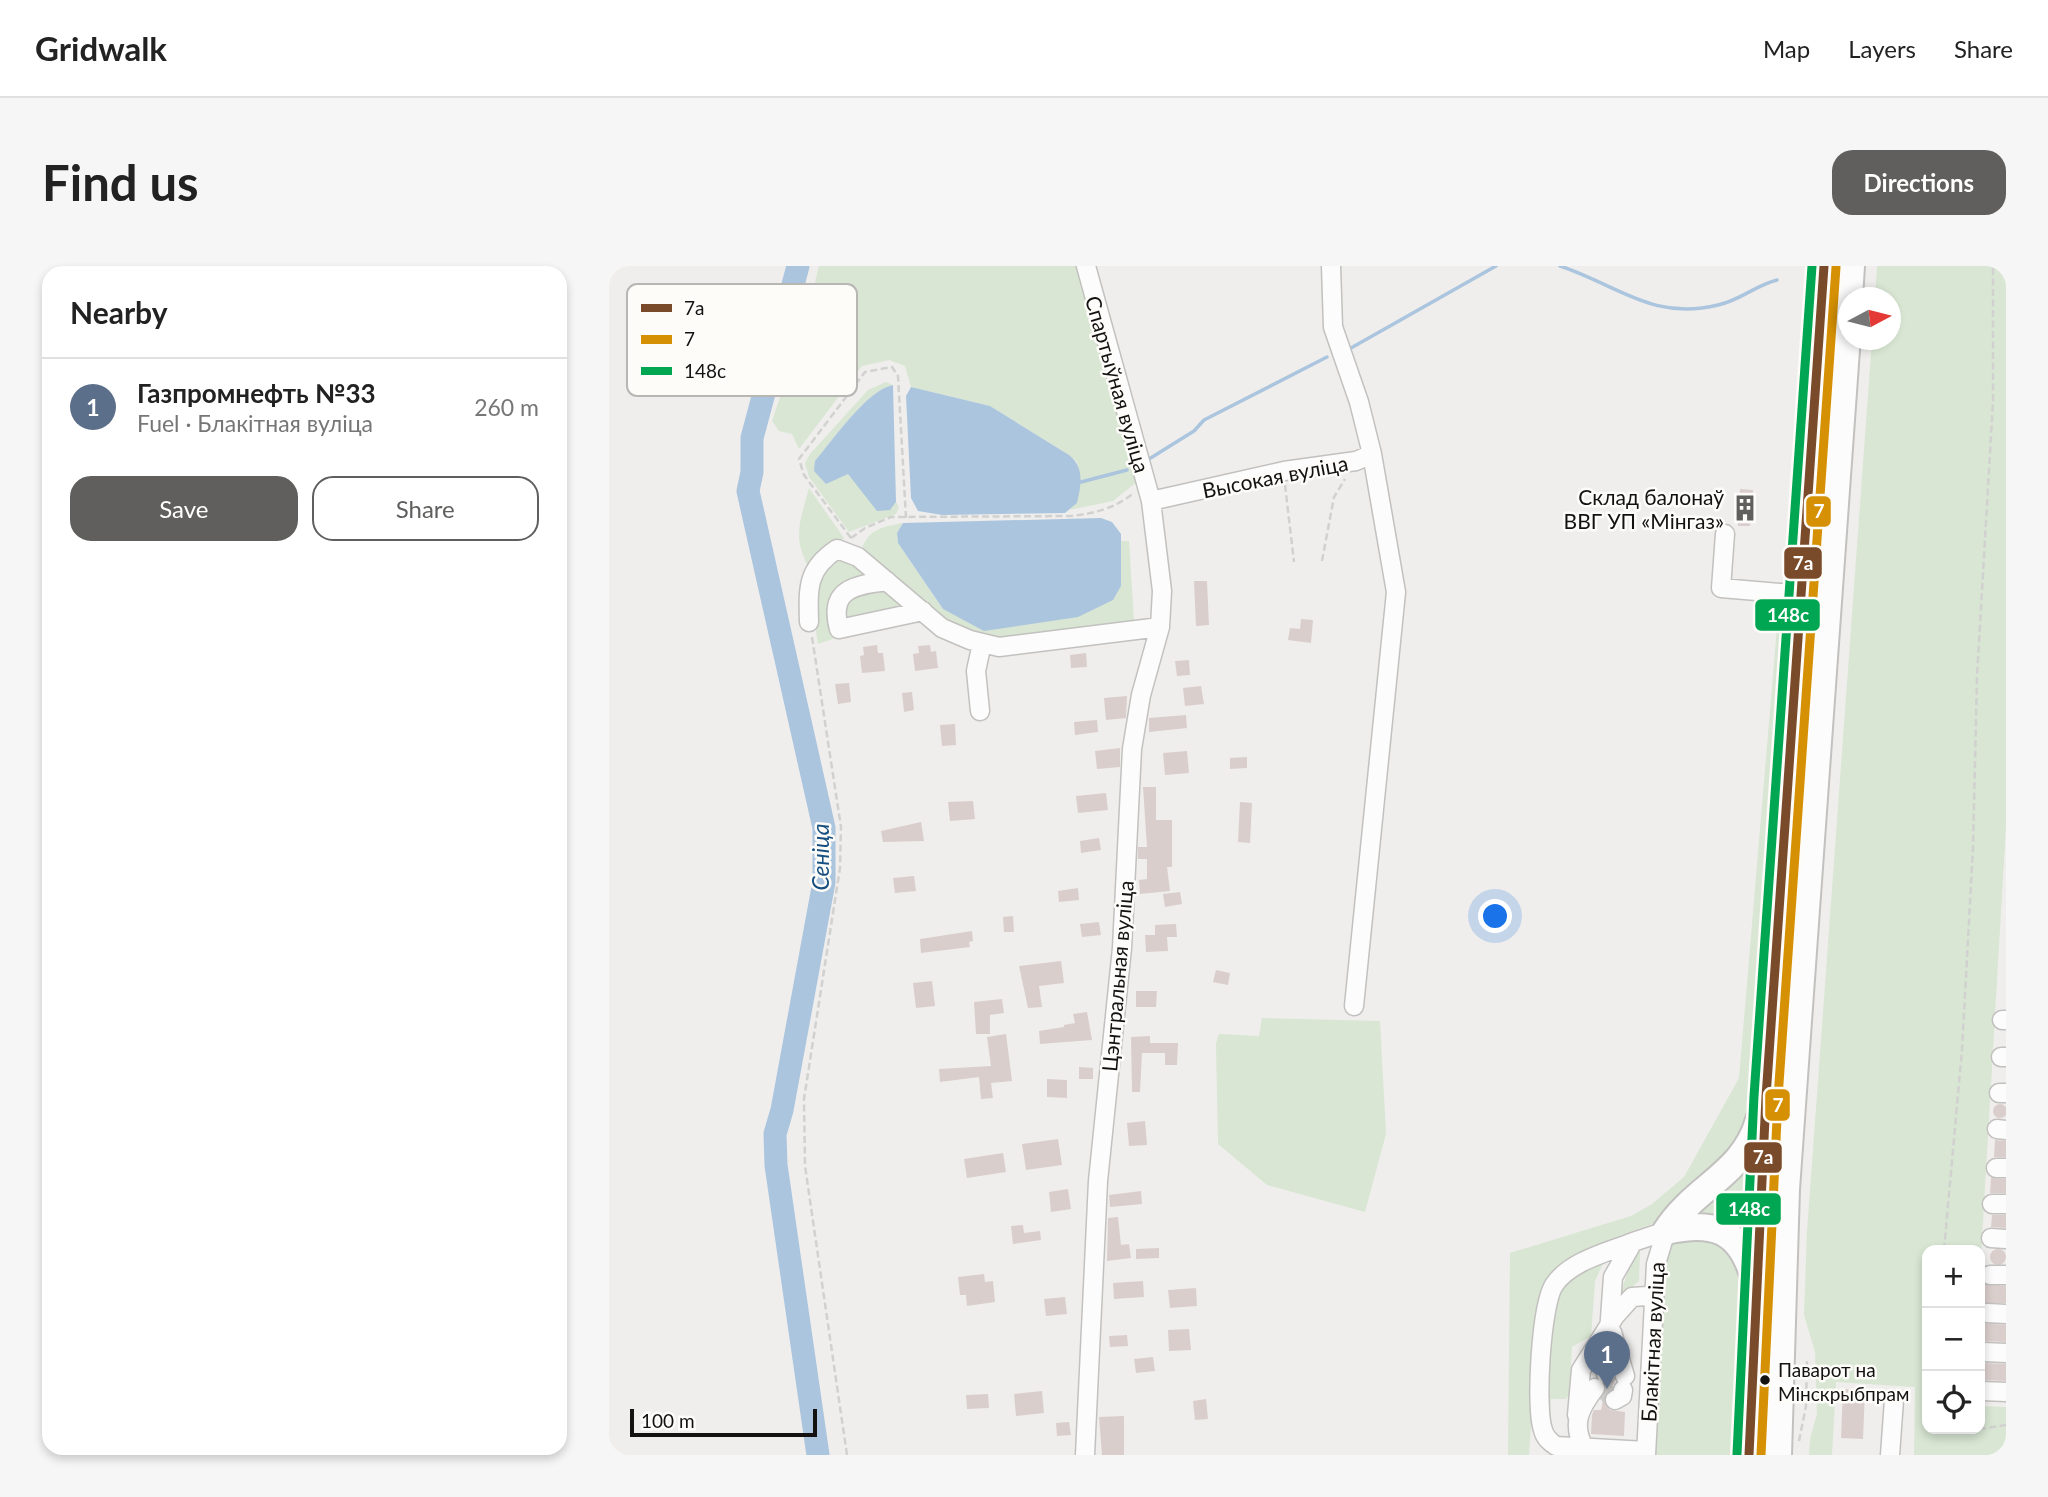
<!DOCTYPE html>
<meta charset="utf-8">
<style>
body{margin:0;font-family:Lato,sans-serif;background:#f6f6f6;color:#222}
.controls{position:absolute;right:21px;bottom:21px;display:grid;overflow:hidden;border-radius:14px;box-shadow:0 4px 10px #0003}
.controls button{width:63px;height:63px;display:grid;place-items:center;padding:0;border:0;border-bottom:2px solid #e0e0e0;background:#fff;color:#222;font:35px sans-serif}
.compass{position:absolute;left:1229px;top:21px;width:63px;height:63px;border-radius:50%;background:#fff;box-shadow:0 4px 10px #0003;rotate:83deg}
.scale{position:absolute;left:21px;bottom:18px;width:187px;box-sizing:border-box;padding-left:7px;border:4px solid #131211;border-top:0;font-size:19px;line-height:24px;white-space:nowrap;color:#131211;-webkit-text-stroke:5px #fefcf9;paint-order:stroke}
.you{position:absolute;left:887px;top:651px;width:24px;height:24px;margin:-18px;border:5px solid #fff;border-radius:50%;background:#1a73e8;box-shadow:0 0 0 10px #1a73e833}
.badge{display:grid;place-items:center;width:46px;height:46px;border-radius:50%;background:#605f5e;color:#fff;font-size:23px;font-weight:700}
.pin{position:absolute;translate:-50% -58px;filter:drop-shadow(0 2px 4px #0008)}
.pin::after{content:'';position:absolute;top:37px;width:24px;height:21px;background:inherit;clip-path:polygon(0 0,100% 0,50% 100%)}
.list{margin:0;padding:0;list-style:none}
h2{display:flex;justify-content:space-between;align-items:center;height:91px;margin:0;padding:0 28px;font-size:30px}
h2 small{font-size:23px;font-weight:400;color:#767676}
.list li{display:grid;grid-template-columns:46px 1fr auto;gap:21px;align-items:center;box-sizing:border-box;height:98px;padding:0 28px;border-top:2px solid #e0e0e0}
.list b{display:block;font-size:26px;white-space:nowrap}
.list p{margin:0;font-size:23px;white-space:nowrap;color:#767676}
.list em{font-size:23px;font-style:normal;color:#767676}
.actions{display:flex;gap:14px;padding:21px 28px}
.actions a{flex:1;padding:16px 0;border:2px solid #605f5e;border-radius:21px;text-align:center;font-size:24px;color:#605f5e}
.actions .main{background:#605f5e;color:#fff}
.icon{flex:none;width:38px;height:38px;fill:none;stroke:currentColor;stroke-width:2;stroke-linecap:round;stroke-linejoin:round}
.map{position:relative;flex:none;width:1397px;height:1189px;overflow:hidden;border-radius:21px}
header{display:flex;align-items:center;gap:42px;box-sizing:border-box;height:98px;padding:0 35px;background:#fff;border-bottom:2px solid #e0e0e0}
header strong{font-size:33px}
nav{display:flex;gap:38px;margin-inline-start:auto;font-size:24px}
.intro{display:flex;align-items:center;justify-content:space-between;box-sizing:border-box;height:168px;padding:0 42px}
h1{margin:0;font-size:49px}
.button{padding:18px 32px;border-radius:21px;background:#605f5e;color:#fff;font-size:24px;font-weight:700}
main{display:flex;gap:42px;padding:0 42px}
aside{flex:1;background:#fff;border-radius:21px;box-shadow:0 4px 10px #0003}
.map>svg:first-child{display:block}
</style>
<header>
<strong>Gridwalk</strong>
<nav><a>Map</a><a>Layers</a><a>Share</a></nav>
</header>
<div class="intro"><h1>Find us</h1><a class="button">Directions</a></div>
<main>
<aside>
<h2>Nearby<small></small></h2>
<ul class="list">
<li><span class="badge" style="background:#5c6f8a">1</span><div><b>Газпромнефть №33</b><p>Fuel · Блакітная вуліца</p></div><em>260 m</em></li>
</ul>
<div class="actions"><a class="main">Save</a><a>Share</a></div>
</aside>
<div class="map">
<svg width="1397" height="1189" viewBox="0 0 1397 1189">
<rect width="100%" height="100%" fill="#efeeec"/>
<path fill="#d8e6d3" d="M210,0h259l60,215 -25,20 -44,9 8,-7v-41l-8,-7 -79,-49 -79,-19 -6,-21 -16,-6 -27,6 -63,83 -7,-15 -13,-3 -7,-10 35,-106z
M1268,0h129v560l-26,447v-23h-53v179h53v-23l26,1v48h-92l1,-68 -79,-5 -4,73h-23l1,-16 7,-25 -2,-62 -11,-37 3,-83 65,-892h19v-42l-16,-1z
M277,116l7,3c-26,5 -60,55 -78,76l33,12 42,37 6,-8 3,5 -3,7 -47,18 -40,-55 -4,-14 5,-9 58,-64z
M200,222l35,50 -35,30c-17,-31 -9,-46 0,-80z
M294,257l-6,10 1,10 45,66 178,-23v-45h8l5,80 -126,18c-59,-2 -103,-52 -147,-88 7,-22 21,-24 42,-28z
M232,287l38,27 -25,3 -22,34 6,20 -20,7 -4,-25 6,-47z
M275,318l29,25 -72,17 2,-28z
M1170,338h6l4,6 -36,506 -6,23 -90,83 -49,18 1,3 -42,21 -29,55 -9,136h-21l2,-202 121,-37 21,-12 32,-27 55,-99z
M653,752l118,3 6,113 -21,78 -98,-27 -49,-41 -2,-101 3,-9 40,2z
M1133,904l5,9 -4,61 -63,-20z
M1104,967l33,30 -13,192h-78l8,-185 3,-17 9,-13z
M1031,985l-1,30 -20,17 10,-30z
M996,993l-10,22 -4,55 -19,11 -3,48 -3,4h-15l-2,25 -2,-7c1,-39 -8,-113 24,-140 9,-8 23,-12 34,-18z"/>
<path fill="#abc5df" d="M284,119l3,117 -6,8 -13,1 -29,-37 -22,10 -12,-13 1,-10c18,-21 52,-71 78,-76z
M302,121l79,19 79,49c16,13 12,30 8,48l-12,10 -123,2 -24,-4 -7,-13 -5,-102z
M492,252l11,4 9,12v52l-8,14 -35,17 -94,14 -41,-22 -45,-66 -1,-10 6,-10z"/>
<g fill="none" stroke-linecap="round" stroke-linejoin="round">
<path stroke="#abc5df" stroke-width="3.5" d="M951,0c58,19 92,55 158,39 23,-5 36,-19 59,-25
M742,82l145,-82
M540,193l45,-28 10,-11 123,-63
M472,216l46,-12"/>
<path stroke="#abc5df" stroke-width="23" d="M189,0l-46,172v34l-4,19 76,337v54l-42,228 -7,24 1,31 42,290"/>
</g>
<path fill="#dacecc" d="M1131,223l13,1 -3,36h-12z
M585,315h13l2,44 -13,1z
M692,353l12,1 -2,23 -23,-3 2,-12 10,1z
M268,379l1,8h5l2,18 -23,2 -2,-17 4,-1 -1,-8z
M321,379l1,7 5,-1 2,17 -23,3 -2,-17 6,-1 -1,-7z
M477,387l1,14 -16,1 -1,-13z
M580,394l1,15 -13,1 -2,-15z
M240,417l2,19 -13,2 -3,-20z
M592,420l3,18 -19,2 -2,-18z
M303,426l2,18 -10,2 -2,-19z
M518,430l-1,22 -20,2 -2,-22z
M577,449l1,13 -38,4v-14z
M488,454l1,12 -23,3 -1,-13z
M346,458l1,21 -14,1 -2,-21z
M511,482v19l-23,2 -2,-18z
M578,485l2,22 -24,2 -2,-22z
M638,491v11l-17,1v-11z
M534,521h13v33h16v47h-5l3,24 -30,3 -1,-14 8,-1v-20h-9v-12h9z
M497,527l2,17 -30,3 -2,-17z
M364,535l2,18 -25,2 -2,-19z
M631,536l12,1 -2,40 -12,-1z
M312,556l3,19 -41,1 -2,-11z
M490,572l2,12 -20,3 -1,-12z
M305,610l2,15 -21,2 -2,-15z
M469,622l1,12 -20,2 -1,-11z
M571,626l2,12 -17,3 -2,-13z
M404,650l1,16h-10l-1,-15z
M490,656l2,13 -19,2 -2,-13z
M567,658l1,13h-10l1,14 -22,1 -1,-17h10v-10z
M363,665l1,10 -4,1 1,5 -49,6 -1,-14z
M452,695l3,22 -25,3 3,21 -14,1 -9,-42z
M607,704l14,3 -2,12 -15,-3z
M323,715l3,25 -19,2 -3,-25z
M527,725h21l-1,16h-20z
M393,733l2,14 -14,2v19h-14l-2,-32z
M478,746l5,28 -52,4 -1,-13 25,-4v-2l11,-2 -2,-9z
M397,768l6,47 -21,2 2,15 -12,1 -2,-22 -39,5 -1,-13 52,-3 -4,-29z
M541,770v7h28l-1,22h-12v-12h-23l-2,39h-8l-1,-55z
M470,801l14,1v11h-14z
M438,813l20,1v18l-20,-1z
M1384 845a7 7 0 1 1 14 0a7 7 0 1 1-14 0Z
M536,855l2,24 -18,1 -2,-23z
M449,873l4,26 -36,5 -4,-26z
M1386,874l11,1v16h-12z
M394,887l3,19 -39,6 -3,-19z
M1382,912l15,1v14h-16z
M459,923l3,20 -20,3 -2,-20z
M532,925l1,13 -32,3 -1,-12z
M1383,949h14v13l-15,-1z
M509,951l3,28 8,-1 2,14 -24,3 1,-43z
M414,959l1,8 16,-2 1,9 -28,4 -2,-18z
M550,982v10l-23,1v-10z
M1381 991a8 8 0 1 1 16 0a8 8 0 1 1-16 0Z
M375,1008l1,8 8,-1 2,21 -28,4 -1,-11h-6l-2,-18z
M534,1015l1,16 -30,2 -1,-16z
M1375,1018l22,2v17h-23z
M587,1022l1,18 -27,2 -2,-18z
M456,1031l2,17 -21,2 -2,-17z
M1374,1057l23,2v17l-24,-1z
M580,1063l2,21 -22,1 -1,-21z
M518,1069l1,11 -18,1 -1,-11z
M544,1091l2,14 -19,2 -2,-14z
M1374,1097l23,1v17l-24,-1z
M1006,1115l-11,20 6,9 15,2 -1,24 -33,-2 1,-19 2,-5h7l5,-25z
M1234,1123l22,1 -2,49 -22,-1z
M433,1125l2,22 -28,3 -2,-22z
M379,1128l1,14 -22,1 -1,-14z
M597,1133l2,20 -13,1 -2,-19z
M515,1150v39h-22l-3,-38z
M460,1156l2,13 -14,1 -1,-13z"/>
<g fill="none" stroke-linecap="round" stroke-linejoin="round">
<path stroke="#cecdcb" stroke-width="18" stroke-dasharray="18 9" stroke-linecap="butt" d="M993,1135l13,-12 1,-14"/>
<g stroke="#c2c1bf" stroke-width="21">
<path id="minor" d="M542,235l133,-30 72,-10 16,-7 -13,-52 -26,-75 -2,-61
M1116,268l-4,54 82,7
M278,315c-32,4 -59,8 -48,48l84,-18
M200,356c-1,-35 -2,-53 28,-73l21,8 84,71 28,12 29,7 161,-20
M371,445l-4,-40 6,-28
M745,740l42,-414 -24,-138
M1393,754h4
M1392,791h5
M1390,827h7
M1388,863l9,1
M1387,902h10
M1383,938h14
M1382,972l15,1
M1024,976c-25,10 -63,19 -79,43 -13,20 -19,123 -11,145 2,8 7,12 13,16l90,5
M1381,1009h16
M1378,1047l19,1
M1003,1066l13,44
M1375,1086l22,1
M997,1108l7,-97 20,-35 33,-11
M1373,1125l24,1
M1006,1134l7,-4 1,-6
M968,1149l4,-45 34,-54 17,-19 15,-1 7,6
M976,1183c-14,-24 -6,-40 10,-61
M476,1189l13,-274 24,-233 10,-199 9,-54 19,-68 2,-36 -11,-90 -65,-235
M1037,1189l10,-191 10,-33
M1281,1189l4,-55"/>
</g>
<g stroke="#c2c1bf" stroke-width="30">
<path id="highway" d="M1240,32l2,-32
M1057,965c29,-45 78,-57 93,-111
M1057,965c47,-11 74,-2 88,47
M1140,1189l17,-358 58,-831
M1169,1189l8,-266 63,-881"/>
</g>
<path stroke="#d1d1d0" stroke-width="2.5" stroke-dasharray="7 3.5" stroke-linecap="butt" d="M676,219l9,77
M242,272l-47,-63 -5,-16 66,-87 27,-5 6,9 8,142
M242,272l14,-10 26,-11 181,-1c24,-3 43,-8 62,-23
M713,295l12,-64 11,-18
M203,371l29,190 -1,41 -36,231 1,67 42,289
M1335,984l18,-200 11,-203 4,-170 16,-276v-135
M1370,1163l27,-4
M1190,1175l7,-35 1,-48"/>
<use href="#minor" stroke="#fdfcfc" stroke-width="18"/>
<use href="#highway" stroke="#fdfcfc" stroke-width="26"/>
<g stroke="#fefcf9" stroke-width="14">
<path id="bus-1" d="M1140,1189l17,-358 58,-831"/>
</g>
<g stroke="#fefcf9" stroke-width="14">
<path id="bus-2" d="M1152,1189l17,-357 58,-831"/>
</g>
<g stroke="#fefcf9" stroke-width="14">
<path id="bus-3" d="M1128,1188l17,-358 58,-830"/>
</g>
<use href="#bus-1" stroke="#7a4b2a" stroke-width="9"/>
<use href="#bus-2" stroke="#d59003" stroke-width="9"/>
<use href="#bus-3" stroke="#00a651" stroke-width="9"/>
</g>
<defs>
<g id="building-bare" transform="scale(2.1)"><path d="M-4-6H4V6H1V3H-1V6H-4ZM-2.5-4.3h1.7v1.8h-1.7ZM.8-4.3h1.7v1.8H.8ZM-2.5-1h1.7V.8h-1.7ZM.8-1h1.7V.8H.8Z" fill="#605f5e" stroke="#fefcf9" stroke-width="2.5" paint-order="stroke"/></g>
</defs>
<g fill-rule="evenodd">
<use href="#building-bare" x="1136" y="242"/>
</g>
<circle fill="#131211" stroke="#fefcf9" stroke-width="2.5" cx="1156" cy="1114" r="6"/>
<g text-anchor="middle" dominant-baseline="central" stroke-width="5" stroke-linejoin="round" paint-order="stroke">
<g font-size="19" fill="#131211" stroke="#fefcf9" text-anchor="start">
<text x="1169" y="1103">Паварот на<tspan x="1169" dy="24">Мінскрыбпрам</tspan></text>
</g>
<g font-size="21" fill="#131211" stroke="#fefcf9">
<text transform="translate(509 118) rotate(74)">Спартыўная вуліца</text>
<text transform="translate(666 210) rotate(-11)">Высокая вуліца</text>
<text transform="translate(508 710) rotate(-85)">Цэнтральная вуліца</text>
<text transform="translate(1043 1076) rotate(-87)">Блакітная вуліца</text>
</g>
<g font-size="21" fill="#131211" stroke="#fefcf9" text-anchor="end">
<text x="1115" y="230">Склад балонаў<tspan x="1115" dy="24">ВВГ УП «Мінгаз»</tspan></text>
</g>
<g font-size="23" font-style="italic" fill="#175080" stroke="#fefcf9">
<text transform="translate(211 591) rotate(-90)">Сеніца</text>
</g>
</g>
<rect x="18" y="18" width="230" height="112" rx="10" fill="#fefcf9" stroke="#b8b6b3" stroke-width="2"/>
<rect x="32" y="38" width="31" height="8" fill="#7a4b2a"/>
<rect x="32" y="69" width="31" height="9" fill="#d59003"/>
<rect x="32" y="101" width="31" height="8" fill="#00a651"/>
<g font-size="19" fill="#131211">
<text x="75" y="49">7а</text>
<text x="75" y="80">7</text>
<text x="75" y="112">148с</text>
</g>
<g stroke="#fefcf9" stroke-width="2.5">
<rect x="1196" y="229" width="27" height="33" rx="7" fill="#d59003"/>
<rect x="1174" y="280" width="40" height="34" rx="7" fill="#7a4b2a"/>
<rect x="1145" y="332" width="67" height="34" rx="7" fill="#00a651"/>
<rect x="1155" y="822" width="27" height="34" rx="7" fill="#d59003"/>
<rect x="1134" y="875" width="40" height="33" rx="7" fill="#7a4b2a"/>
<rect x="1106" y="926" width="67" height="34" rx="7" fill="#00a651"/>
</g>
<g font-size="19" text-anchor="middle" font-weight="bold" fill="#fff">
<text x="1210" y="252">7</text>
<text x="1194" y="304">7а</text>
<text x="1179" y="356">148с</text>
<text x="1169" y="846">7</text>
<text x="1154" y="898">7а</text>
<text x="1140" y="950">148с</text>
</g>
</svg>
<div class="controls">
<button>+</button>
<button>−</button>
<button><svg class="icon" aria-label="locate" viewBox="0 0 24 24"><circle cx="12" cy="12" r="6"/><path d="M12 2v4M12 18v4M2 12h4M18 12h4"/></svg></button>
</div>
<svg class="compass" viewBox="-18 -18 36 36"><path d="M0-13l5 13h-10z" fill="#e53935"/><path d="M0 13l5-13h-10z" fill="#767676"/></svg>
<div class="scale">100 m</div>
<div class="you"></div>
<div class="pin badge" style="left:998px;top:1123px;background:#5c6f8a">1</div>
</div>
</main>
